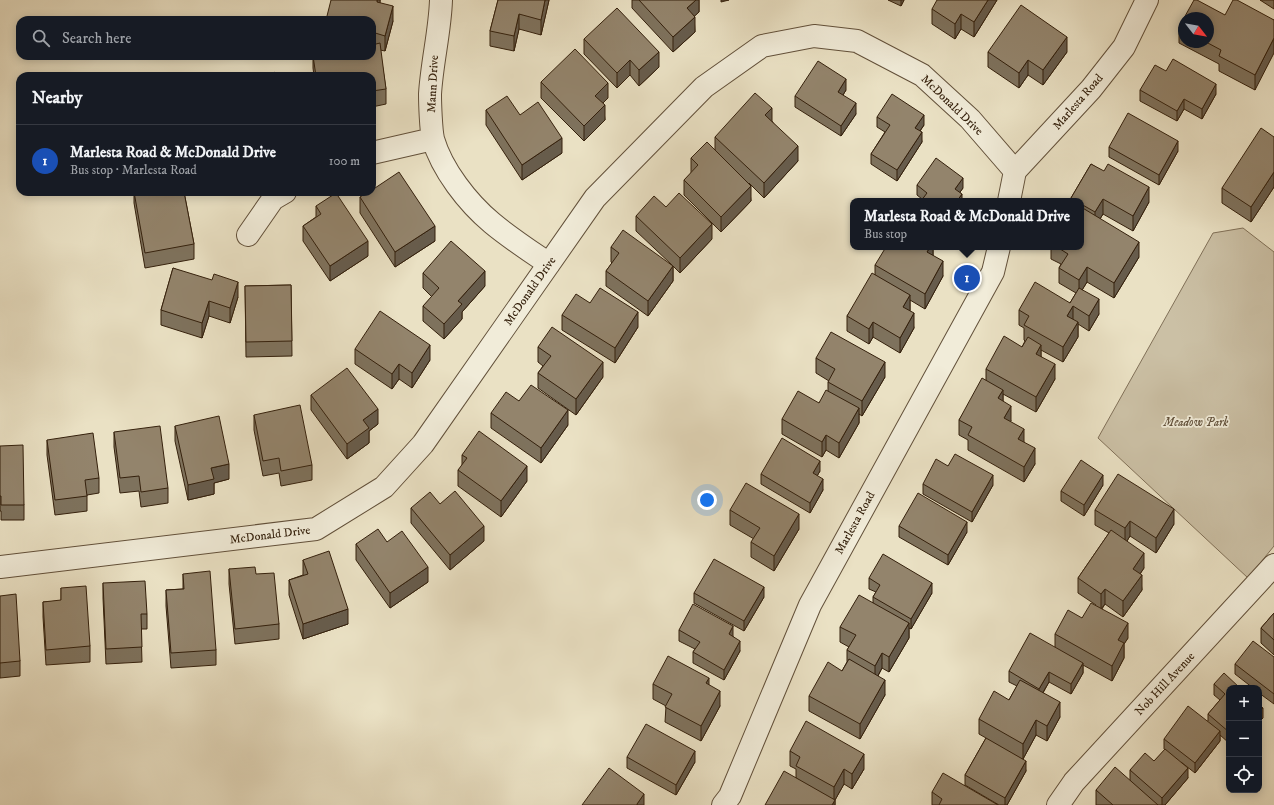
<!DOCTYPE html>
<meta charset="utf-8">
<style>
body{margin:0;font-family:"IM FELL DW Pica",serif;background:#20242c;color:#f1f3f6}
.controls{position:absolute;right:12px;bottom:12px;display:grid;overflow:hidden;border-radius:8px;box-shadow:0 2px 10px #0003}
.controls button{width:36px;height:36px;display:grid;place-items:center;padding:0;border:0;border-bottom:1px solid #363941;background:#171b24;color:#f1f3f6;font:20px sans-serif}
.compass{position:absolute;left:1178px;top:12px;width:36px;height:36px;border-radius:50%;background:#171b24;box-shadow:0 2px 10px #0003;rotate:121deg}
.you{position:absolute;left:707px;top:500px;width:14px;height:14px;margin:-10px;border:3px solid #fff;border-radius:50%;background:#1a73e8;box-shadow:0 0 0 6px #1a73e833}
.badge{display:grid;place-items:center;width:26px;height:26px;border-radius:50%;background:#7c3aed;color:#fff;font-size:13px;font-weight:700}
.pin{position:absolute;translate:-50% -50%;border:2px solid #fff;box-shadow:0 1px 4px #0006}
.popup{position:absolute;left:850px;top:198px;width:234px;height:52px;box-sizing:border-box;display:grid;place-content:center;border-radius:8px;background:#171b24;filter:drop-shadow(0 1px 3px #0005);font-size:13px;white-space:nowrap;color:#9ea1a6}
.popup b{font-size:15px;color:#f1f3f6}
.popup::after{content:'';position:absolute;left:50%;top:100%;margin-left:-8px;border:8px solid transparent;border-top-color:#171b24}
.list{margin:0;padding:0;list-style:none}
h2{display:flex;justify-content:space-between;align-items:center;height:52px;margin:0;padding:0 16px;font-size:17px}
h2 small{font-size:13px;font-weight:400;color:#9ea1a6}
.list li{display:grid;grid-template-columns:26px 1fr auto;gap:12px;align-items:center;box-sizing:border-box;height:72px;padding:0 16px;border-top:1px solid #363941}
.list b{display:block;font-size:15px;white-space:nowrap}
.list p{margin:0;font-size:13px;white-space:nowrap;color:#9ea1a6}
.list em{font-size:13px;font-style:normal;color:#9ea1a6}
.icon{flex:none;width:22px;height:22px;fill:none;stroke:currentColor;stroke-width:2;stroke-linecap:round;stroke-linejoin:round}
.map{position:relative;flex:none;width:1274px;height:805px;overflow:hidden}
.search{position:absolute;background:#171b24;box-shadow:0 2px 10px #0003;left:16px;top:16px;width:360px;height:44px;display:flex;align-items:center;gap:10px;box-sizing:border-box;padding:0 14px;border-radius:12px;color:#9ea1a6;font-size:15px}
.panel{position:absolute;background:#171b24;box-shadow:0 2px 10px #0003;left:16px;top:72px;width:360px;height:124px;border-radius:12px}
.map>svg:first-child{display:block}
</style>
<div class="map">
<svg width="1274" height="805" viewBox="0 0 1274 805">
<rect width="100%" height="100%" fill="#eae1c4"/>
<filter id="stains"><feTurbulence type="fractalNoise" baseFrequency=".005" numOctaves="4"/><feColorMatrix values="0 0 0 0 .2 0 0 0 0 .09 0 0 0 0 .02 0 0 0 .5 -.17"/></filter>
<radialGradient id="worn" r=".72"><stop offset=".6" stop-color="#630" stop-opacity="0"/><stop offset="1" stop-color="#630" stop-opacity=".3"/></radialGradient>
<path fill="#cbc0a5" stroke="#807058" d="M1243,228l31,24v294l-26,32 -150,-140 115,-205z"/>
<g fill="none" stroke-linecap="round" stroke-linejoin="round">
<g stroke="#62503a" stroke-width="24">
<path id="street" d="M441,0c-1,31 -9,62 -11,94 0,10 1,36 3,45 9,31 35,64 59,84 18,15 38,28 57,41
M372,153l61,-14
M1009,201l6,-30 76,-82 33,-42 23,-47
M248,235l25,-36 12,-7
M0,567l316,-38 68,-42 39,-43 172,-246 109,-111 58,-41 52,-10 43,5 65,34 48,44 45,52
M723,805l7,-9 80,-191 183,-333 6,-25
M1058,805l16,-23 200,-217"/>
</g>
<use href="#street" stroke="#f1ecd9" stroke-width="22"/>
</g>
<path fill="#7e725d" stroke="#34200c" d="M380,0v3l13,18 -8,30 -5,-1 6,39v15l-14,3v-31h-58l-1,-8v-12h59v-36z
M498,0h51l-8,35 -22,-6 -5,22 -24,-5v-15z
M632,0h67v12l-5,4 1,16 -22,20 -41,-44z
M888,0h16l-3,6z
M997,0l-23,37 -13,-8 -6,10 -23,-15v-15z
M1260,0h14v9z
M1225,15l49,5 -19,70 -36,-19v-7l-40,-21v-15l5,-9v23h24z
M584,39l75,28 -20,19 -9,-11 -13,13 -33,-34z
M988,52h79l-24,33 -15,-10 -9,13 -31,-21z
M1166,71l50,23 -14,25 -18,-10 -7,12 -37,-20v-11z
M541,82l67,16 -5,5 2,17 -21,21 -43,-43z
M846,90l-3,5 13,19 -15,22 -46,-29v-11z
M486,110l34,5 42,38 -40,27 -36,-55z
M877,117l47,8 -4,6 2,11 -25,39 -26,-17v-10l14,-22 -8,-5z
M772,121l26,40 -34,37 -15,-15 2,18 -30,31 -37,-37v-15l7,-7v-15l24,-8v-13z
M1274,137v50l-23,35 -29,-19v-15z
M1109,147l69,4 -19,34 -50,-28z
M1091,164l58,38 -16,29 -30,-17 -3,5 39,38 -25,41 -27,-16 -5,8 17,24 -10,17 -11,-7v13l-15,25 -22,-12v6l14,23 -19,33 -33,-18v7l8,20 -1,1 14,20 11,22 -11,18 -56,-32v-10l-9,-5v-15l27,-40v-11l36,-22 3,-6 -1,-1v-12l-5,-3v-15l51,-7 6,-10 -17,-10v-15l2,-4 -10,-5v-12h30v-46h-10v-3z
M917,185l46,3 -3,4 2,9 -40,-2 -5,-4z
M134,192h50l10,52v15l-49,9 -11,-65z
M360,197l75,44 -40,26 -35,-54z
M316,206l52,50 -38,25 -27,-40v-15l13,-9z
M666,207l46,32 -32,34 -7,-7v15l-25,35 -42,-30v-15l6,-8 -1,-1v-15l61,18 -36,-34v-15z
M933,247v9l10,20 -18,33 -15,-9v11l4,17 -14,25 -27,-16 -4,7 -22,-13v-15l28,-41v-10z
M173,268l65,29 -8,26 -21,-7 -7,22 -41,-13v-15z
M423,273l62,13 -23,26v7l-18,20 -21,-18v-15l9,-9 -9,-9z
M291,285l1,71 -46,1 -1,-71z
M590,303l48,24 -23,36 -53,-33v-15z
M538,347l65,30 -27,38 -38,-27v-15l5,-7 -5,-4z
M355,349l75,11 -18,28 -13,-9 -7,10 -37,-25z
M816,358l69,19 -23,39 -3,-2v9l-20,35 -13,-8 -4,7 -40,-23v-15l37,-16 9,-12v-9l1,-1 -13,-8z
M311,395l67,29 -9,7v12l-22,16 -36,-49z
M519,401l49,24 -27,38 -50,-35v-15z
M254,415l58,50v15l-31,6 -2,-13 -16,3 -9,-46z
M175,426l54,53 -15,4v11l-26,6 -13,-59z
M114,432l54,56v15l-27,4 -2,-16 -19,2 -6,-46z
M47,440l52,38v15l-12,2v16l-32,4 -8,-60z
M0,446l24,59v15h-23v-9h-1z
M462,455l65,26 -26,36 -43,-31v-16l4,-4z
M948,466l45,19 -21,37 -49,-28v-10z
M820,471l-3,5 6,14 -13,23 -49,-29v-10z
M1103,485l-19,31 -23,-15v-10z
M411,508l73,33 -34,29 -39,-47z
M730,510l69,19 -25,42 -23,-14v-15l3,-3 -24,-14z
M1095,510l79,14 -18,29 -26,-17 -3,5 17,27 -4,6 2,16 -19,27 -18,-13 -3,5 26,29 -4,6v14l-12,23 -29,-16v8l-12,21 -22,-12 -6,11 17,24 -13,24 -11,-6 -13,24 3,12 -19,34h-8l-34,-20v-10l21,-37 -7,-4v-15l30,-19 8,-14 -8,-4v-11l46,-24v-13l27,-16 14,-13 -18,-12v-15l31,-45 -14,-8z
M899,526l68,6 -19,33 -49,-28z
M387,542l41,40 -38,26 -34,-48v-16z
M303,560l45,64 -45,15 -14,-44v-15l14,-5z
M229,569l27,5 23,50v15l-44,5 -6,-60z
M183,574l33,76v15l-45,3 -5,-62v-16l17,-1z
M869,578l63,15 -21,36 -2,-1v10l-20,34 -7,-4 -4,8 7,19 -25,44 -51,-28v-15l33,-25 5,-9v-12l2,-3 -9,-5v-15l33,-24v-6l3,-5 -7,-3z
M103,583l44,31v15h-6l1,33 -36,2 -3,-66z
M61,588l29,58v16l-44,3 -3,-48v-15l18,-1z
M694,593l70,4 -20,34 -50,-28z
M0,596l20,65v15l-20,2z
M1274,613v42l-13,-12v-15z
M679,630l54,6 7,15 -16,29 -31,-17v-11l2,-3 -16,-8z
M1274,657v47l-15,-11v-5h-6l-18,-14v-10z
M653,684l56,1 11,21 -19,35 -36,-19 1,-16 -13,-7z
M1214,684l15,4v55l-9,-8v6l-25,32 -14,-11 7,16 -23,27h-69v-15l34,-9v-11l24,-9 11,-11 -1,-1v-10l44,-18v-7l12,-14 -6,-5z
M790,751l74,18 -12,20 -8,-5 -9,16v5l-39,-27v-9l-6,-3z
M627,757l68,5 -19,33 -49,-27z
M932,792l66,13h-66z"/>
<path fill="#675c4c" stroke="#34200c" d="M377,0h3v4l-3,-2z
M545,0h4l-8,35v-15z
M696,0h3v12l-12,11v-15z
M721,0h8l-8,2z
M901,0h3l-3,6z
M988,0h9l-23,37v-15z
M393,6v15l-8,30v-15z
M519,14v15l-5,22v-15z
M961,14v15l-6,10v-15z
M695,17v15l-22,20v-15z
M1067,37v15l-24,33v-15z
M1274,38v15l-19,37v-15z
M659,52v15l-20,19v-16z
M630,60v15l-13,13v-15z
M1028,60v15l-9,13v-15z
M846,79v11l-8,13v-11z
M608,83v15l-13,13v-15z
M1216,84v10l-14,25v-10z
M1184,99v10l-7,12v-10z
M856,103v11l-15,22v-10z
M605,105v15l-21,21v-15z
M772,108v15l-7,-8z
M924,115v10l-9,13v-10z
M922,132v10l-25,39v-11z
M562,138v15l-40,27v-15z
M1178,141v10l-19,34v-10z
M798,146v15l-34,37v-15z
M1274,172v15l-23,35v-15z
M963,178v10l-8,11v-10z
M751,186v15l-30,31v-15z
M1149,187v15l-16,29v-15z
M962,194v7h-5z
M1103,199v15l-8,13v-15z
M712,224v15l-32,34v-15z
M435,226v15l-40,26v-15z
M368,241v15l-38,25v-15z
M1139,242v15l-25,41v-15z
M930,247h3v11l-6,-6z
M943,261v15l-18,33v-15z
M673,266v15l-25,35v-15z
M1087,267v15l-8,13v-15z
M485,271v15l-23,26v7l-18,20v-15l14,-23z
M238,282v15l-8,26v-15z
M910,295v15l-7,12v-15z
M1099,299v15l-10,17v-15z
M209,301v15l-7,22v-15z
M1073,306v15l-6,-5z
M638,312v15l-23,36v-15z
M914,313v15l-14,25v-15z
M873,322v15l-4,7v-15z
M1078,322v15l-15,25v-15z
M430,345v15l-18,28v-15z
M1041,345v15l-5,-6z
M603,362v15l-27,38v-16z
M885,362v15l-23,39v-15z
M399,364v15l-7,10v-15z
M1055,364v15l-19,33v-15z
M1003,390v15l-5,-7z
M1011,406v15l-7,12v-15z
M859,408v15l-20,35v-15z
M378,409v15l-9,7v12l-22,16v-15l16,-24z
M568,410v15l-27,38v-15z
M1024,429v15l-6,-5z
M826,435v15l-4,7v-15z
M1035,448v16l-11,18v-15z
M820,461v10l-7,12v-10z
M229,464v15l-15,4v11l-26,6v-15l23,-17z
M527,466v15l-26,36v-16z
M993,475v10l-21,37v-10z
M1103,475v10l-19,31v-11z
M823,479v11l-13,23v-10z
M1174,509v15l-18,29v-15z
M799,514v15l-25,42v-15z
M1130,521v15l-5,8v-16z
M967,522v10l-19,33v-10z
M484,526v15l-34,29v-15z
M1144,553v15l-11,16v-15z
M428,567v15l-38,26v-15z
M1142,575v15l-19,27v-16z
M932,583v10l-21,36v-10z
M764,587v10l-20,34v-10z
M1105,589v15l-4,5v-15z
M348,609v15l-45,15v-15z
M909,623v15l-20,34v-15z
M1128,623v15l-4,6v14l-12,23v-15l6,-26z
M733,626v10l-4,9v-11z
M740,641v10l-16,29v-10z
M882,653v15l-7,13v-15z
M1083,663v10l-12,21v-10z
M1049,672v10l-10,17v-10z
M709,678v15l-3,-10z
M885,680v15l-25,44v-15z
M720,691v15l-19,35v-15z
M1060,702v15l-13,24v-15z
M1263,708v10l-4,4v-10z
M1036,720v15l-13,24v-15z
M1220,731v10l-25,32v-10z
M695,751v11l-19,33v-10z
M864,754v15l-12,20v-15z
M1026,761v10l-19,34h-2v-7z
M1188,768v10l-23,27h-3v-7z
M844,769v15l-9,16v5h-3l2,-3v-15z
M644,794v11h-7v-1z"/>
<path fill="#93846c" stroke="#34200c" d="M331,0h46v2l16,4 -8,30 -13,-4v-12h-46z
M498,0h47l-4,20 -22,-6 -5,22 -24,-5z
M639,0h57l-9,8 8,9 -22,20z
M937,0h51l-14,22 -13,-8 -6,10 -23,-15z
M1194,0h3l28,15 8,-15h4l37,20v18l-19,37 -36,-19 2,-6 -15,-8h2v-24h-24z
M1021,5l46,32 -24,33 -15,-10 -9,13 -31,-21z
M617,8l42,44 -20,18 -9,-10 -13,13 -33,-34z
M1184,19v11l-5,-2z
M380,43l6,46 -14,2v-15h-56l-3,-20h59v-11z
M575,49l33,34 -13,13 10,9 -21,21 -43,-44z
M1173,59l43,25 -14,25 -18,-10 -7,12 -37,-21 15,-25 11,6z
M818,61l28,18 -8,13 18,11 -15,23 -46,-30z
M275,72l3,4h-8z
M755,93l17,15 -7,7 33,31 -34,37 -49,-46z
M892,94l32,21 -9,13 7,4 -25,38 -26,-16 19,-29 -13,-8z
M507,96l13,19 18,-13 24,36 -40,27 -36,-55z
M1128,113l50,28 -19,34 -50,-28z
M1261,128l13,9v35l-23,35 -29,-19z
M707,142l44,44 -30,31 -37,-37 14,-15 -7,-7z
M936,158l27,20 -8,11 7,5 -5,7h-36l6,-8 -10,-8z
M1091,164l13,7 4,-7 41,23 -16,29 -30,-17 -8,13 -14,-8v-3h-5l-5,-3z
M399,172l36,54 -40,26 -35,-55 8,-5h4v-2z
M134,192h50l10,52 -49,9z
M336,193l32,48 -38,25 -27,-40 18,-12 -5,-8z
M679,193l33,31 -32,34 -44,-42 18,-20 12,11z
M1081,207l58,35 -25,41 -27,-16 -8,13 -20,-12 9,-14 -11,-7h24z
M623,230l50,36 -25,35 -42,-30 13,-18 -8,-6z
M451,241l34,30 -27,30 4,3 -18,20 -21,-18 16,-18 -16,-15z
M886,247h44l-3,5 16,9 -18,33 -50,-29z
M173,268l39,12 2,-6 24,8 -8,26 -21,-7 -7,22 -41,-13z
M872,273l38,22 -7,12 11,6 -14,25 -27,-16 -4,7 -22,-13z
M1035,282l35,21 9,-15 20,11 -10,17 -16,-10 -6,10 11,6 -15,25 -39,-22 5,-9 -10,-6z
M291,285l1,56 -46,1 -1,-56z
M600,288l38,24 -23,36 -53,-33 14,-21 14,9z
M380,311l50,34 -18,28 -13,-9 -7,10 -37,-25z
M552,327l51,35 -27,37 -38,-26 13,-17 -13,-9z
M831,332l54,30 -23,39 -34,-19 7,-13 -19,-11z
M1004,336l18,11 6,-10 13,8 -5,9 19,10 -19,33 -50,-28z
M347,368l31,41 -15,11 6,8 -22,16 -36,-49z
M982,378l21,12 -5,8 13,8 -7,12 20,11 -6,10 17,9 -11,19 -56,-32 4,-8 -13,-7z
M531,385l37,25 -27,38 -50,-35 15,-21 13,9z
M826,390l33,18 -20,35 -13,-8 -4,7 -40,-23 16,-28 21,12z
M300,405l12,60 -31,6 -2,-13 -16,3 -9,-46z
M219,416l10,48 -18,4 3,11 -26,6 -13,-59z
M160,426l8,62 -27,4 -2,-16 -19,2 -6,-46z
M479,431l48,35 -26,35 -43,-31 9,-12 -5,-3z
M93,433l6,45 -14,2 2,16 -32,4 -8,-60z
M782,438l38,23 -7,12 10,6 -13,24 -49,-29z
M23,445l1,60h-23v-9h-1v-50z
M955,454l38,21 -21,37 -49,-28 13,-25 12,7z
M1081,460l22,15 -19,30 -23,-14z
M1118,474l56,35 -18,29 -26,-17 -5,7 -30,-18z
M746,483l53,31 -25,42 -23,-14 9,-14 -30,-18z
M455,491l29,35 -34,29 -39,-47 19,-16 10,12z
M918,493l49,29 -19,33 -49,-29z
M378,529l9,13 15,-11 26,36 -38,26 -34,-49z
M1111,530l33,23 -11,16 9,6 -19,26 -18,-12 -4,5 -23,-16z
M329,551l19,58 -45,15 -14,-44 19,-6 -5,-14z
M883,554l49,29 -21,36 -38,-22 7,-12 -11,-7z
M714,559l50,28 -20,34 -50,-28z
M255,567l1,7 18,-1 5,51 -44,5 -6,-60z
M210,571l6,79 -45,3 -5,-63 18,-1 -1,-15z
M145,581l2,33h-6l1,33 -36,2 -3,-66z
M86,586l4,60 -44,4 -3,-48 18,-2v-12z
M16,594l4,67 -20,2v-67z
M859,595l50,28 -20,34 -7,-4 -7,13 -28,-16 9,-15 -16,-8z
M1091,603l37,20 -10,17 6,3 -12,23 -57,-32 13,-24 14,8z
M693,604l40,22 -4,8 11,7 -16,29 -31,-18 7,-10 -21,-12z
M1274,613v27l-13,-12z
M1030,633l53,30 -12,21 -22,-12 -10,17 -30,-18z
M1253,641l21,16v37l-39,-30z
M668,656l41,22 -3,5 14,8 -19,35 -36,-19 7,-13 -19,-10z
M849,659l36,21 -25,44 -51,-28 19,-34 14,9z
M1224,673l16,15h-11v44l-21,-18 17,-20 -11,-10z
M1020,680l40,22 -13,24 -11,-6 -13,24 -44,-25 15,-28 15,9z
M1259,704l4,4 -4,4z
M1188,706l32,25 -25,32 -31,-24z
M806,721l58,33 -12,20 -8,-5 -10,18 -38,-21 4,-9 -10,-6z
M646,724l49,27 -19,34 -49,-28z
M986,738l40,23 -21,37 -40,-23z
M1165,749l23,19 -26,30 -32,-28 15,-17 9,8z
M1115,767l43,38h-45l-17,-15z
M609,768l35,26 -7,10v1h-55z
M784,771l51,29 -3,5h-67z
M943,773l55,32h-59l3,-6 -10,-7z"/>
<g text-anchor="middle" dominant-baseline="central" stroke-width="3.5" stroke-linejoin="round" paint-order="stroke">
<g font-size="12" fill="#34200c" stroke="#f1ecd9">
<text transform="translate(433 84) rotate(-87)">Mann Drive</text>
<text transform="translate(1078 102) rotate(-49)">Marlesta Road</text>
<text transform="translate(952 105) rotate(44)">McDonald Drive</text>
<text transform="translate(530 291) rotate(-55)">McDonald Drive</text>
<text transform="translate(855 523) rotate(-61)">Marlesta Road</text>
<text transform="translate(270 535) rotate(-7)">McDonald Drive</text>
<text transform="translate(1165 684) rotate(-47)">Nob Hill Avenue</text>
</g>
<g font-size="12" font-style="italic" fill="#61503a" stroke="#f1ecd9">
<text x="1196" y="422">Meadow Park</text>
</g>
</g>
<rect width="100%" height="100%" filter="url(#stains)"/>
<rect width="100%" height="100%" fill="url(#worn)"/>
</svg>
<div class="controls">
<button>+</button>
<button>−</button>
<button><svg class="icon" aria-label="locate" viewBox="0 0 24 24"><circle cx="12" cy="12" r="6"/><path d="M12 2v4M12 18v4M2 12h4M18 12h4"/></svg></button>
</div>
<svg class="compass" viewBox="-18 -18 36 36"><path d="M0-13l5 13h-10z" fill="#e53935"/><path d="M0 13l5-13h-10z" fill="#9ea1a6"/></svg>
<div class="you"></div>
<div class="pin badge" style="left:967px;top:278px;background:#1a4fb4">1</div>
<div class="popup"><b>Marlesta Road &amp; McDonald Drive</b>Bus stop</div>
<div class="search"><svg class="icon" aria-label="search" viewBox="0 0 24 24"><circle cx="10" cy="10" r="6"/><path d="M15 15l6 6"/></svg>Search here</div>
<section class="panel">
<h2>Nearby<small></small></h2>
<ul class="list">
<li><span class="badge" style="background:#1a4fb4">1</span><div><b>Marlesta Road &amp; McDonald Drive</b><p>Bus stop · Marlesta Road</p></div><em>100 m</em></li>
</ul>
</section>
</div>
